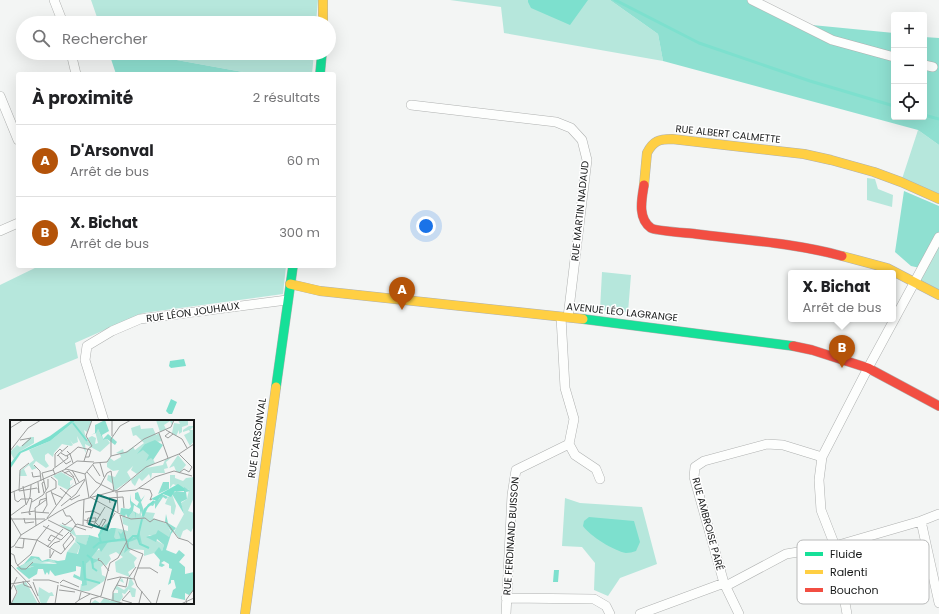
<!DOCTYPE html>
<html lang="fr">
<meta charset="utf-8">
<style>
body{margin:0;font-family:Poppins,sans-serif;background:#f2f2f2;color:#202124}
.controls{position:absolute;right:12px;top:12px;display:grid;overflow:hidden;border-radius:4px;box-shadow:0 4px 16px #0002}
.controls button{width:36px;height:36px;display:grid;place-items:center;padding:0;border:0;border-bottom:1px solid #e0e0e0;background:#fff;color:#202124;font:20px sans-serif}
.you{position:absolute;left:426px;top:226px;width:14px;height:14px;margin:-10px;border:3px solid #fff;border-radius:50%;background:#1a73e8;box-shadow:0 0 0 6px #1a73e833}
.badge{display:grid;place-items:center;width:26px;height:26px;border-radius:50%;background:#b45309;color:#fff;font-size:13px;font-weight:700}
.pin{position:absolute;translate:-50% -33px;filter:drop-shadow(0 1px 2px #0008)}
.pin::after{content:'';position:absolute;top:21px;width:14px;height:12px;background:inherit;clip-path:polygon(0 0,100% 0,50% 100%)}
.popup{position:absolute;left:788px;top:270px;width:108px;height:52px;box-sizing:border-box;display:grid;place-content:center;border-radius:4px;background:#fff;filter:drop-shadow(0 1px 3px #0005);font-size:13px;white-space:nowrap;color:#757577}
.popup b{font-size:15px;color:#202124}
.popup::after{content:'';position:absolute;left:50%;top:100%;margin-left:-8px;border:8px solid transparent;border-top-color:#fff}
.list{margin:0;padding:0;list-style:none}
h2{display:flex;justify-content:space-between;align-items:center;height:52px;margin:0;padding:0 16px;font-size:17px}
h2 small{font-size:13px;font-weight:400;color:#757577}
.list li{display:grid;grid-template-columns:26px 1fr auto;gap:12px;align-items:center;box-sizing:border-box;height:72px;padding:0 16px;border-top:1px solid #e0e0e0}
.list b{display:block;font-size:15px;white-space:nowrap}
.list p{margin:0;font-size:13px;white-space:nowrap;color:#757577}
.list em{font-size:13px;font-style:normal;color:#757577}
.icon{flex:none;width:22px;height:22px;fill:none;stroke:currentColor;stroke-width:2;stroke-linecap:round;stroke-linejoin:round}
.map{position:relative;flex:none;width:939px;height:614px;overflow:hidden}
.search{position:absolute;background:#fff;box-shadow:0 4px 16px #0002;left:16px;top:16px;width:320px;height:44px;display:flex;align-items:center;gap:10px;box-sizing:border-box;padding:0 14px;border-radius:22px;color:#757577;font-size:15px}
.panel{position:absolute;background:#fff;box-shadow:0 4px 16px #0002;left:16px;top:72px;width:320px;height:196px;border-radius:4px}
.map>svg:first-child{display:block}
</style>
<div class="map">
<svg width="939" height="614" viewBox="0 0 939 614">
<rect width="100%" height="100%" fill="#f3f5f4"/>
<path fill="#b6e7dc" d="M91,0h227l-2,23h-217z
M450,0h160l48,34 5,27 -159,-28 -3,-26z
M138,53h176l-2,21h-58z
M918,130l21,15v54l-38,-17z
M867,178l8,1 3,10 15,6 -1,12 -25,-7z
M939,237v54l-24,-9z
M39,266h247l-3,28 -140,19 -68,30 3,15 -78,32v-105z
M602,272l29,3 -3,37 -28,-2z
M565,498l15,5 62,4 15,57 -37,14 -12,18 -14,-6 1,-27 -13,-16 -20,-1z"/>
<path fill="#8fe0d1" d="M610,0h144l58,25 82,8v84h30v-80l15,1v107l-21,-15 -255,-69 -5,-27z
M109,53h29l116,21h-138z
M904,191l35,15v26l-19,36 -9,-2 -16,-14z"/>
<path fill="#7de0ce" d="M528,0h60l-18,25 -39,-17 -3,-6z
M184,359l2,7 -15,2 -2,-2 1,-5z
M171,399l6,3 -5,12h-3l-3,-3z
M589,517l45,4 6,21 -4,9c-3,1 -7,2 -10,2 -12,-2 -36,-17 -43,-27l1,-5z
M554,570h5l-1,12h-5z"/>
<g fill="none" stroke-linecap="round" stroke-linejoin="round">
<path stroke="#7de0ce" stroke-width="3" d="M615,0l84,43 111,38 84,25
M924,115l15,4"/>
<g stroke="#afb1b0" stroke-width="10">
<path id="street" d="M54,0l9,23
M752,0l80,40 62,17
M71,53l5,21
M924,65l9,2
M0,96l18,44
M411,105l145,17 15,6 11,12 5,20 -19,157
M0,231l18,-8
M104,421l-19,-61 2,-14 25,-15 28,-12 147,-19
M569,444l6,11 21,14 4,10
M921,521l18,82
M726,586l60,-32 49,-8 86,-25 18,-7
M506,598l88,1 12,7 4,8
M506,614l6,-119 4,-25 53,-26 5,-25 -9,-31 -4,-71
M640,614l84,-31
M739,614l-15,-31 -30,-106 1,-10 9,-6 63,-17 16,1 39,12
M847,614l-12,-68 -14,-36 -2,-30 3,-23 46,-89 71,-131"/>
</g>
<g stroke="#afb1b0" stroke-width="10">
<path id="fast" d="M320,74l2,-21
M583,319l210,27
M276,387l17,-121"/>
</g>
<g stroke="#afb1b0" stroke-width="10">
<path id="slow" d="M323,0v23
M644,185l3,-32c6,-12 12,-14 25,-14l132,15 27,6 43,12 27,10 38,17
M842,256l45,12 52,27
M290,284l30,7 263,28
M245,614l31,-227"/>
</g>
<g stroke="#afb1b0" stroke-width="10">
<path id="jam" d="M644,185c-2,13 -7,33 7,43 5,3 37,5 45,6 48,6 98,9 146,22
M793,346l19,4 56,18 71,38"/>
</g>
<use href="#street" stroke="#fdfefd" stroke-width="9"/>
<use href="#fast" stroke="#16e098" stroke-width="9"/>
<use href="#slow" stroke="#ffcf43" stroke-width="9"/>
<use href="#jam" stroke="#f24e42" stroke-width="9"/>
</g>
<g text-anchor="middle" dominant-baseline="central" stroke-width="3" stroke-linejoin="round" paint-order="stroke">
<g font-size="10" fill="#171919" stroke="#fff">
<text transform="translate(728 134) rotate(6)">RUE ALBERT CALMETTE</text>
<text transform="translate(580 211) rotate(-84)">RUE MARTIN NADAUD</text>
<text transform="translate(193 312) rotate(-8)">RUE LÉON JOUHAUX</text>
<text transform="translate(622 312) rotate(6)">AVENUE LÉO LAGRANGE</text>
<text transform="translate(257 438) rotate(-82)">RUE D'ARSONVAL</text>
<text transform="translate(708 524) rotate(75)">RUE AMBROISE PARÉ</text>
<text transform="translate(511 536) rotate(-86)">RUE FERDINAND BUISSON</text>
</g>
</g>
<g transform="translate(10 420)">
<rect width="184" height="184" fill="#f3f5f4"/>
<path d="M66,0h16l-5,12 -3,-2 2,8 4,5 -2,-5 4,-2 4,2 -1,6 3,-1 -3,-12 3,-2 5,11 4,-1 3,4 -10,9 -15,-8 1,9 -9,-17 1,6 -5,2 -3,-4 3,5 -2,1 -9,-2 -8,9 -1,4 -5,-4 -3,2v5l4,6 -3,2 -10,-7 -3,4 4,3 -5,2 -3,-5 -5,4 3,7h-8l1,-5 14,-11 -5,-10 21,-9zM146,0h16l1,2 -1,3 -2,-4 -6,4 2,4 -6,3zM168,0h10v5l-9,3 3,-1v5l-3,2v-4l-3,6 -4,-3 2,-10 6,1zM130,5l1,4 12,-1 3,7 3,-2 3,8 -17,3 10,19 -18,11 -6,-4 2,-4 -6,6 4,7 -17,12 -1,-7 -6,-4 1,-5 7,2 4,-7 -6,1 -6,-4v-4l3,-5 4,3 7,-4 -1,-3 -4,-1 7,-4 1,4 9,-6 2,3 9,-7 -8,-8 -3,1 -2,-8zM179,6h5l-4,4h4v11l-4,5 -6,-11 6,-3 -1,-2 -6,2v-2zM21,17h3v6l-15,9 -5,7 -4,-7 7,-7 3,2zM168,35l8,10 -7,8 -3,-2 -2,-5 -5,2zM162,37l-6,5 2,6 -4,1 1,4h-13l-1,6 -2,-5 -7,7 -3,-3 -4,8 -3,-3 -1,-3 15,-12 17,-3 2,-5zM51,52l12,7 -3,2v5l4,-4 -6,8 -10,-5v-5l-5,-4zM160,55h5v3l8,3 3,-3 8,-1v20l-6,14 6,2v13l-3,6 -4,-3 -4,2 -3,8 -6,-7 10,-18 -3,-11 6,-4 2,-9 -16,-6 -3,4zM162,74l4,12 -2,9 -3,-2v-7l-6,-2 3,-7zM123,91l6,3 2,-3v5l4,-4 10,1 -2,5 14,6 4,9 -2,4 -21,-2 16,10 -2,6 -3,-3 -5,5 -10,3v-6l-13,-1 -2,3 8,6 -3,4 1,5 -7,5 6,12 -3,3 5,2 -1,8h-3l-3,-8 -4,5 -3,-1 1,4 -5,7h-28l5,-4 5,3 4,-5 7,3 2,-8h5v-3l-4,-1 8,-11 2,5 -4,-2 -3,5 7,4 4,-4 2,-9 -14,-5 -1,-10 8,-5 -7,-5 -7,3 2,4 -5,7 -2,-2 -3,3 1,8 4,2 -2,4 -15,10h-9l1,-7 6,1 -1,-21 9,-13 7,-2v-4l10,-8 4,-9 12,3v-5l-5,-2 -1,-8 6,2zM49,104l14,4 3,7h13l-3,11 -11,-5 1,-4zM65,122l5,4 -3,8h-8l-2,-2zM25,138l7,4 11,-2 5,4 -9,-2 -16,2 1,2 -5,2 -9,-1zM16,162l12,22h-27l7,-12 -3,-6zM29,167l10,6 3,-1 2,4h-4l-4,8h-5l-3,-9z" fill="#b6e7dc"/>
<path d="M95,0l4,11 -7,4 1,4 5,-5 9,8 -2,3 -8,-6 -4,1 -5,-11 -2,4 -5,2 4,-2v-8zM145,20l8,5 -10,15 -2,-2 -5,3 3,-6 -6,-5 -6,4 8,-10zM153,62h6v7l-11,5zM174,67l6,4 -4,1 1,7 -6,3 3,12 -12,-20 4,-3 8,1zM128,72l3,8 4,-5 -4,7 3,9 4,-7 11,-5 3,-5 6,3 -2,2 -3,-2 -8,12v-6l-2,3 -4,-1 -6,14 -2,-8 -1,2v-4l-6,-4 -1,6 3,2 -1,6v-6l-2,-2 -5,7 -2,-4 -1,3 -5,-3 1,-6 8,1 2,-2 -1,-5v-8l1,7 6,5 2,-4 -4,-3v-6zM156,94l2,9 8,5 -5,6 -5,16 10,4 3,-4 6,5 -6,7 6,5v7l9,-2v18l-5,5 -4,-2v7l-14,-3 2,-7 3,-2 -2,-8h-3v3l-3,2 4,-16 -3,-1v-4l-5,-3 -3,2 4,2 -3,2 -3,-1 1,-6 -6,-7 5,-6 3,4 2,-6 -7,-6 -1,3 -10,-5 10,-3 2,-4 11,7 2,-6 -6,-9zM101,100l-4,11 4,-3h5l-2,9 3,4 4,-1 -3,-9 3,3 3,-4 3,11 -19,1 -7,10 -2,-4 -8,10 8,2 -7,4 -2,-4 -4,4 1,21 -5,1v-5l-9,-4 1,-3 6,3 1,-10 -5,-1v5l-21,5 -5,-6 -1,5 -2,-3 -2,3 -2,-6h-5l-1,5 -8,5 -13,-11 8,-4 7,-8 8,1 3,4 6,-2 10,2 7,-1 2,-8 11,2 2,-8 -5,-5 11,4 3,-10 10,3 1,-8zM25,138l7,4 11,-2 4,4 -25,-1 -2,3h4l-5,2 -9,-1zM129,110l3,14 -5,-5 -5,2 -3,1v7l-5,4 3,-12 10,-5z" fill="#8fe0d1" fill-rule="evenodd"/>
<path d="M62,0h4l-26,21 -29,12 -11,16v-5l9,-12 31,-16zM168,64l6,4 1,3h-10l-4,6 -8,-3 -6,7 -6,-2z" fill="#7de0ce"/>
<path fill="none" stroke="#7de0ce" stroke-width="2" d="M63,3l14,18M133,96l2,-7 9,-8M127,116l3,8 9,4M91,123l-2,-8 7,-10M83,128l6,-5 25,-4 4,2 5,-5h5l4,-17M77,135l5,4 1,9 4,3M73,141l2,18 15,4"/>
<path fill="none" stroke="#9b9d9c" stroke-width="1" d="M102,0v16M0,8l13,-8M156,10l16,9 5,9M160,12l-5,4 3,2 5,-4M149,13l9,25M10,20l11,-2 -9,8M0,31l18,-23 13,-8M51,33l5,3 4,-2 -3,-3M169,34l13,13 -3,5 -5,-3 -5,4M48,35l8,9 5,-3M47,36l11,-10M101,36l16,-4 17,-13 27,-12 3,-7M74,41l4,-12 4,-3 -6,-10 6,-16M19,43l-9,7 -1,21 18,-3M63,43l-3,-9 8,-7 13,3 -2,7h-4M90,43l4,14M24,45l6,6 1,10M83,45l7,11M45,47v-13l5,-5 2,2M55,49l12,-8 17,1M62,50l7,12M52,51l12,7 2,6M22,52l1,5 7,-1M77,52l9,10 18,9M54,53l5,-2 5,6M45,55l-2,-6 15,-11 -1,-3M28,62l1,11 -1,-5M20,65l36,-16 19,5M13,66l3,19 4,-8 1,-12M50,68l11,9M129,68l11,2 2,5 -2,5 2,-1M36,70l-4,-17 11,-3M4,71l1,9 3,2M41,71l5,14M104,71l-3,-20 -4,2 -7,13 -10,11 30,17M105,72l21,-2 19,-13 19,-6 18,5M107,72l1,20M0,73l20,-8M34,73l-2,-10 2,-1M42,73l11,5M66,74l9,-14M19,78l3,1 -3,14 1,2v-2M60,78l1,2 9,-5M79,78l-4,-24 9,-11 13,-1 4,-6v-17l9,-13 11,-6M8,82l3,-3h8M22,82l11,-7 5,-8v-8M100,83l-1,-5 14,-1 1,11M29,85l1,-5 7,-2M51,86l15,-12M53,90l3,6h4l6,9M25,92l14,1M33,92l4,-7 -1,-12 10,-5v-7l-5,-4M48,92l20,-11 40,-11 28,-23 33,-13 15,-10M75,92l8,-1 8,4M11,93l14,-2M110,95l8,33 15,6 -9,24 3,8 15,18M110,95l11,4 14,-1 5,4 4,-3 13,4 11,15 10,3 6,5M0,96l11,19M0,96l15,-11M14,98l1,5 9,-1M37,98l22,-29 16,-10M0,99h35M38,100l22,11M74,100l11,2 6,6 5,-8 -3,-1 -3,6 -3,3M52,103l3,2 8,-6M82,104l-5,-1 1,-5h8l-1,4M73,105l1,-26M26,106l-1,-18 12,-9M33,106l20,10M64,106l12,4M95,109l10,-16M60,112l7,-8 15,4 13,-21M9,118l18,2 24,14 13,-15 -4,-6M41,121l-3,-1 3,-5 10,5 8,-8M5,127l8,1 1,-9M37,127l16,-18M0,128l4,-2 7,-11 37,-23M39,128l5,-5 6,-2M40,129v9l4,-7M55,130l-2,-5 8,-10M0,133l4,2 2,8 5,6h5l7,-7M89,138l-1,2 3,1 8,10M0,144l20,21 10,19M7,146l14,-12 6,-14 12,-15M127,148h13l8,5M119,157l7,-10M23,160h16l10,3M97,160l13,-3 14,2M13,161l1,4 8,3M23,162l5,14M50,163l3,-3 16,7M0,164l20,-3M50,165l65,19M107,165l9,2 2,-10M49,170l16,2M0,171l7,-14M120,171l-8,9 10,3M69,180l11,-6M103,180v-8l8,-15M129,183l3,-12M1,184l6,-12 -3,-7M45,184l3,-19M64,184l5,-4 2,-8M80,184l1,-5 10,-3 9,-33 8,-5 9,-17M146,184l4,-14M171,184l13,-6M177,184l-1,-4 8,-11"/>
<path fill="#0f766e" fill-opacity="0.15" stroke="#0f766e" stroke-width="2" d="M88,75l18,6 -9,29 -18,-6z"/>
<rect width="184" height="184" fill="none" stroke="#171919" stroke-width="2"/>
</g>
<rect x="797" y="540" width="132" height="64" rx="6" fill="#fff" stroke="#b9baba" stroke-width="1"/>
<rect x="805" y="552" width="18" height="4" fill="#16e098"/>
<rect x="805" y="570" width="18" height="4" fill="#ffcf43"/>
<rect x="805" y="588" width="18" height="4" fill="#f24e42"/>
<g font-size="11" fill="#171919">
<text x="830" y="558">Fluide</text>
<text x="830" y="576">Ralenti</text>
<text x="830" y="594">Bouchon</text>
</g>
</svg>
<div class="controls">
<button>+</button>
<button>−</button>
<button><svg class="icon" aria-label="locate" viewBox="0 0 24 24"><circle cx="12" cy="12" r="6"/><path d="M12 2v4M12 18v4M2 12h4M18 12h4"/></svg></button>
</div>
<div class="you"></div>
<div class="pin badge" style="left:402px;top:310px">A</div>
<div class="pin badge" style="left:842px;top:368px">B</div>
<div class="popup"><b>X. Bichat</b>Arrêt de bus</div>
<div class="search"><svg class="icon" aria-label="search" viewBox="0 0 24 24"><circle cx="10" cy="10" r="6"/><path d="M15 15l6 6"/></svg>Rechercher</div>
<section class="panel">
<h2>À proximité<small>2 résultats</small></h2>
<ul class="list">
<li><span class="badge">A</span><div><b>D'Arsonval</b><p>Arrêt de bus</p></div><em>60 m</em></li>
<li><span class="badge">B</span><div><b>X. Bichat</b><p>Arrêt de bus</p></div><em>300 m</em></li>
</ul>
</section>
</div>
